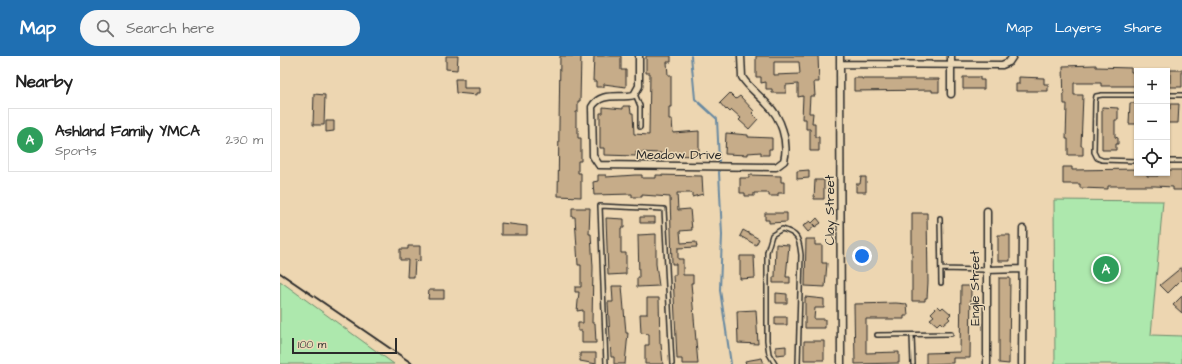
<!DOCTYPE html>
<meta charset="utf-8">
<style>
body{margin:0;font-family:"Architects Daughter",sans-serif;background:#f6f6f6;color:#222}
.controls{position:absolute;right:12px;top:12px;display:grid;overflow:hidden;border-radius:0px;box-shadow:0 1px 3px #0004}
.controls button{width:36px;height:36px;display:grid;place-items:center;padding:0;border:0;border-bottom:1px solid #e0e0e0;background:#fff;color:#222;font:20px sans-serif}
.scale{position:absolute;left:12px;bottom:10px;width:105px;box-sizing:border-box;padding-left:4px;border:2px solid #2b2b2b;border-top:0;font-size:11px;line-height:14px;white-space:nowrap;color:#2b2b2b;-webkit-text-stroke:3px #ebd8b6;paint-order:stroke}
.you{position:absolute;left:582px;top:200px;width:14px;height:14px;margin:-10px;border:3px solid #fff;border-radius:50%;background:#1a73e8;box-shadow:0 0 0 6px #1a73e833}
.badge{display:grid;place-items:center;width:26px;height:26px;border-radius:50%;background:#1f6fb2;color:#fff;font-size:13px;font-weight:700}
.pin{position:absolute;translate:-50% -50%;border:2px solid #fff;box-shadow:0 1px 4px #0006}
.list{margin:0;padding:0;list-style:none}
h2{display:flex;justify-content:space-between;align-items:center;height:52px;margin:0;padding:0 16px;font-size:17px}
h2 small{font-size:13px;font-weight:400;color:#767676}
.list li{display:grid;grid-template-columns:26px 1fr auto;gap:12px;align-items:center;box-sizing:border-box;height:64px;margin:0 8px 8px;padding:0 8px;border:1px solid #e0e0e0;border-radius:0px}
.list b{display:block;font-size:15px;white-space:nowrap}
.list p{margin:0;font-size:13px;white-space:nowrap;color:#767676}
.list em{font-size:13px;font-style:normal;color:#767676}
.icon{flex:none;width:22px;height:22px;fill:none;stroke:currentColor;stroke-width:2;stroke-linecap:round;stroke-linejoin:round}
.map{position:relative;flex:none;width:902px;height:308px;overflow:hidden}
header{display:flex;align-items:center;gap:24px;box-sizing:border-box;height:56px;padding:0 20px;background:#1f6fb2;color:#fff}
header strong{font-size:19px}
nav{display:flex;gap:22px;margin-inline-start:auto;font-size:14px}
.search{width:280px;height:36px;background:#f6f6f6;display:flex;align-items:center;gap:10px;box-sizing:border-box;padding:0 14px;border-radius:22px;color:#767676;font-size:15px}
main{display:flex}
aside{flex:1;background:#fff}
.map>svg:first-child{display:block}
</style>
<header>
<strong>Map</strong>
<div class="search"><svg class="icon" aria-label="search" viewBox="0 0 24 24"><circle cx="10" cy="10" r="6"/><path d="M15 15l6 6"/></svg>Search here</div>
<nav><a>Map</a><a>Layers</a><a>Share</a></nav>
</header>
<main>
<aside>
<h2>Nearby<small></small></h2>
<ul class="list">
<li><span class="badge" style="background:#2e9e5b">A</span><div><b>Ashland Family YMCA</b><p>Sports</p></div><em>230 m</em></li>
</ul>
</aside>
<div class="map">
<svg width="902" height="308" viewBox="0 0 902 308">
<rect width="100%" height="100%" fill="#edd6b1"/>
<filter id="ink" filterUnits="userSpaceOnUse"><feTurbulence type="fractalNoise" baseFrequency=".025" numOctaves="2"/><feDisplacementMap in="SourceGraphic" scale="8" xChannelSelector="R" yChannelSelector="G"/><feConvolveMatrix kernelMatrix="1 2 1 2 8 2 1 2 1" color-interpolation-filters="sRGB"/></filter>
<g filter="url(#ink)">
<path fill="#ade8ad" stroke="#6c8a6c" d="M774,144l109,1 -12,134 31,1v28h-127z
M0,225l114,83h-114z"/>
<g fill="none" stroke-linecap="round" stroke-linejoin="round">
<path stroke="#6889a1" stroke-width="2" d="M411,0l4,43 22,20 2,42
M439,116l3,63 -2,55 11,74"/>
</g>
<path fill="#c6ac89" stroke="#2b2b2b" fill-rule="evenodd" d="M166,0h12l-1,14 -11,-1z
M280,0h21l-1,45h-2v11h-2v15h2v11h3v23h-3v12h3v24l-23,-1z
M314,0h27v14h5v17l-22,-3v3h-8v-6h-3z
M366,0h25v6h-4l1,13h3v32h-2v13h3l1,13 26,-2v25l-38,-1v-2l-25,-1v4l-32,-1v-7h-4v-35h3v-6l20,2v-3h7l1,7h2l1,21 15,1 1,-62h-4z
M476,0h62l1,26h-5l1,14h-5l-1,17h4l-1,10h3v14h4v14h-9v-22h-4v-10h-4l1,-23 -5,1v-13l-12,1v8h-14v-4h-6v-7l-5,1v-6h-5zM494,6h25l1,12 -26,1z
M816,9v2l35,1v4h6v14h-36v-3h-27v12h9l-2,51h2v9h-15v-16h-2l1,-35h-3l-1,-38z
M890,14h12v17h-12z
M683,21h17v3h4v9h-21z
M739,21l25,1v6h4v7h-32v-7h3z
M574,22h8v1h77v13h-7v-2l-78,1z
M175,23h9v9h16v5h-3v2l-21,-2z
M450,37l6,6 4,-3 14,15 -2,2 6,6 -9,10 -10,-9 2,-2 -9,-8 -2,2 -3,-3 -1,1 -6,-7z
M34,38l11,1 -1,30h-11z
M850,47h7v21h-8z
M890,48h9l-1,19h-11v-14h3z
M822,51l16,1v12h-3v17l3,1v6h-2v6h-14z
M46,65h8v10l-8,1z
M446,77l22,2v2l24,1v11h-3v6h-8v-3l-13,1v2l-23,-1z
M783,111h9v3l65,-1v4h10v3h11v-3h9v-3h15v20h-9v-3l-18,-1h-47v3l-28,-1v-4h-17z
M529,114v8l-12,1v-8z
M318,119h8v2l29,-2h7v3h14v-3l46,1 1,18 -11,3v-4h-15l1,17 12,-1 2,21 -12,1 1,12 15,-1 1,5 -19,1v11h5v16h10v8h-2l2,23 5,58h-16v-5h-5l-4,-84h3v-11h-4l-2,-67 -28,-2v2h-10v-3l-38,1 -1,-13 5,-1z
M469,119l32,1v6h3v11h-6v3h-9v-3h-15v3h-9v-3h-5v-15h9z
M581,121h5v15h-10v-8h4z
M535,124h9v19h-10z
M292,152h18l-1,26h2l2,33 -1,56h3l1,20h-14v-12h-4v-8h5v-13l-6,1 2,-19h-4v-5h6v-22h-3l-3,-48h-3z
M485,157h22v9l-18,1v-3h-4z
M632,157h15l1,69 -1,16h-2v3h-13z
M360,161h15v6h-15z
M326,162l18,1v9h-3v25h5v21l-18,1z
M537,162l4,5 -6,4 -3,-4z
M530,165l5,5 -7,6 -5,-6z
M221,167l26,3v9h-26z
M463,174l16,9 -3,6 -16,-9z
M376,178v30l3,22 -22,1v-9h2l-1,-43z
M718,179h12v26h-12z
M526,183h9v6h7v18h5l-2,24 -20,-1z
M496,188l13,1 -3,32h4v6h-17v-6h2z
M128,190h12v15l-5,-1 -1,17h-7l1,-17h-8v-11h8z
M460,200h14l1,22 -15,1z
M902,211v12l-14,14 -8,-8z
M719,222h11l-1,86 -10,-1z
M332,230h10l4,47h2l-3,31h-11v-7h-3l-3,-55h5z
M681,230h10l-1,72h-17v5l-27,1v-11l34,-1z
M149,234h15v9h-16z
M496,237l11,1v9h-11z
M902,240v17l-9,-8z
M525,241l19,2v9h-9l-1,11h11v9h-20z
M367,242h12l1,46h1l2,20h-18v-19h4v-11l-8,-1 -1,-19h7z
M616,247l11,1 1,12h-4v3h-38v34l33,-1v11l-44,1 -1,-60z
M658,250l3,3 2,-2 8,7 -3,3 2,2 -7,6 -3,-3 -3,3 -7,-6 4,-3 -3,-3z
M476,254l2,34 -20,-1 -1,-32z
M495,261h12v8h-12z
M524,285h20v19h-20z
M506,290v8l-10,1v-8z
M300,297h16v11l-16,-3z
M482,302l2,6h-18l-1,-3z"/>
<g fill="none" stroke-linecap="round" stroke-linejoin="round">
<g stroke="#2b2b2b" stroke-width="6">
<path id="service" d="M355,38l5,12v21
M857,39h-35l-6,1 -1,6 -1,50 3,6 5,2 35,1
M887,39h15
M887,105h15
M660,162l1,65
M661,213l45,1
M597,279l74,-1
M632,279l1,29
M326,308l-6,-158 64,3 8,155
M495,308l-6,-10 -2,-14v-88l5,-17 10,-6c17,5 17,10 19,26l-3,109"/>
</g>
<g stroke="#2b2b2b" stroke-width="9">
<path id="minor" d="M359,0v30l-5,9c-14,4 -33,-4 -42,12l1,49 6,9 177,2 8,-6c5,-19 -3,-44 -17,-57 -8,-9 -19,-17 -25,-27l-1,-21
M560,0l1,308
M671,0v38
M560,8l162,1 7,-3 4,-6
M707,155v153
M706,214l37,-1
M742,308l1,-135"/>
</g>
<use href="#service" stroke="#ebd8b6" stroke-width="3"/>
<use href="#minor" stroke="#ebd8b6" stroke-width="6"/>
<path stroke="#2b2b2b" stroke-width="2" d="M0,217l133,91"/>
</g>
</g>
<g text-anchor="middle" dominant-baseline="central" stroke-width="3" stroke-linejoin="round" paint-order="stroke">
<g font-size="13" fill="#2b2b2b" stroke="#ebd8b6">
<text x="399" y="99">Meadow Drive</text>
<text transform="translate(550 154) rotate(-90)">Clay Street</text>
<text transform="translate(695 232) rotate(-90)">Engle Street</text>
</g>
</g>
</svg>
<div class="controls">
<button>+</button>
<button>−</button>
<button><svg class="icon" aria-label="locate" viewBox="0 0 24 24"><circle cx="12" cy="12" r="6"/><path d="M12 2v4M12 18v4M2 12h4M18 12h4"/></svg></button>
</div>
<div class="scale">100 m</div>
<div class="you"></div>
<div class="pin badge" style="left:826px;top:213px;background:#2e9e5b">A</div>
</div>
</main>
